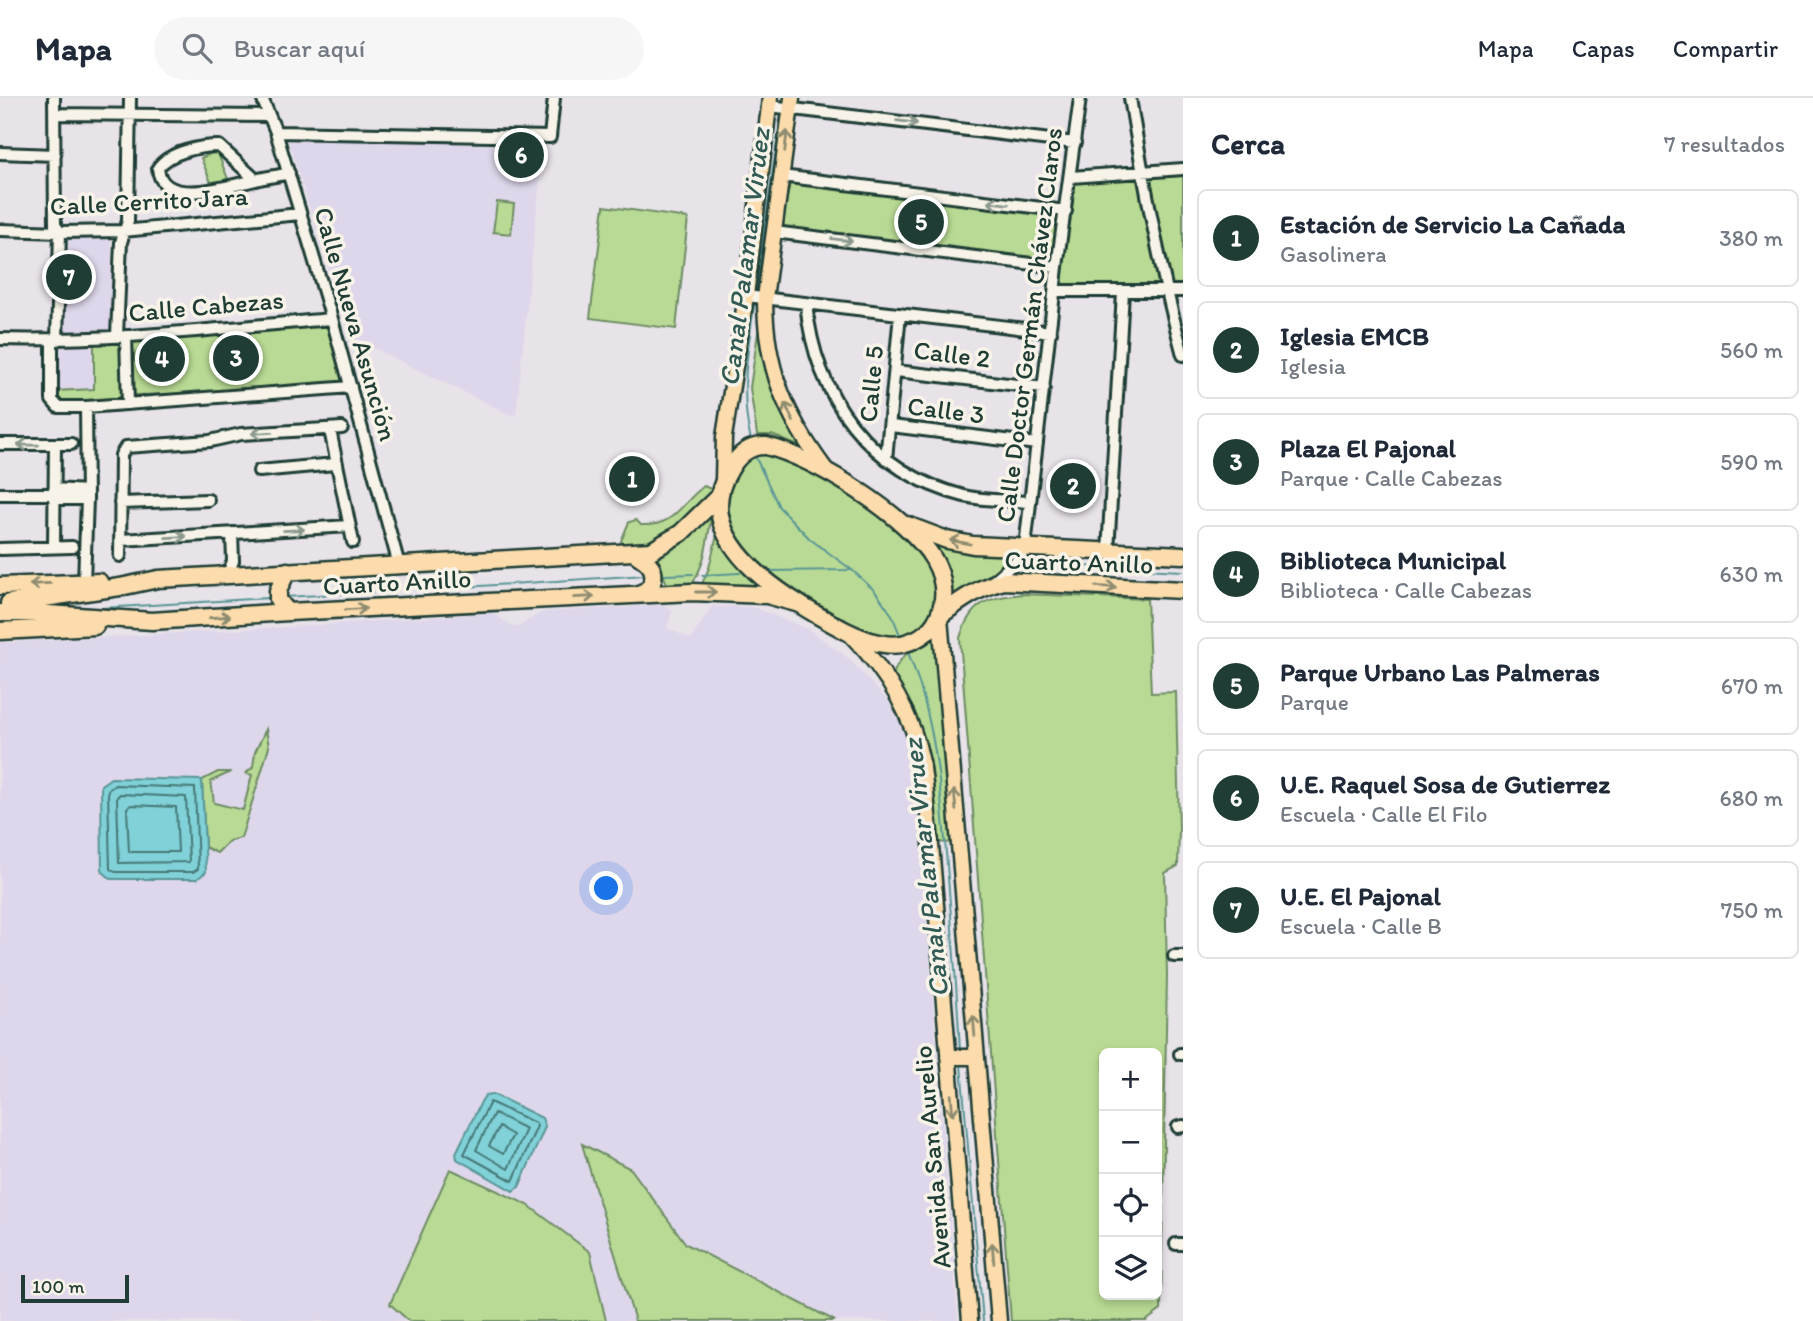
<!DOCTYPE html>
<html lang="es">
<meta charset="utf-8">
<style>
body{margin:0;font-family:Itim,sans-serif;background:#f6f6f7;color:#1f2937}
.controls{position:absolute;right:21px;bottom:21px;display:grid;overflow:hidden;border-radius:10px;box-shadow:0 4px 10px #0003}
.controls button{width:63px;height:63px;display:grid;place-items:center;padding:0;border:0;border-bottom:2px solid #e0e1e3;background:#fff;color:#1f2937;font:35px sans-serif}
.scale{position:absolute;left:21px;bottom:18px;width:108px;box-sizing:border-box;padding-left:7px;border:4px solid #1f3d34;border-top:0;font-size:19px;line-height:24px;white-space:nowrap;color:#1f3d34;-webkit-text-stroke:5px #f7f3e8;paint-order:stroke}
.you{position:absolute;left:607px;top:791px;width:24px;height:24px;margin:-18px;border:5px solid #fff;border-radius:50%;background:#1a73e8;box-shadow:0 0 0 10px #1a73e833}
.badge{display:grid;place-items:center;width:46px;height:46px;border-radius:50%;background:#1f3d34;color:#fff;font-size:23px;font-weight:700}
.pin{position:absolute;translate:-50% -50%;border:4px solid #fff;box-shadow:0 2px 7px #0006}
.list{margin:0;padding:0;list-style:none}
h2{display:flex;justify-content:space-between;align-items:center;height:91px;margin:0;padding:0 28px;font-size:30px}
h2 small{font-size:23px;font-weight:400;color:#747a83}
.list li{display:grid;grid-template-columns:46px 1fr auto;gap:21px;align-items:center;box-sizing:border-box;height:98px;margin:0 14px 14px;padding:0 14px;border:2px solid #e0e1e3;border-radius:10px}
.list b{display:block;font-size:26px;white-space:nowrap}
.list p{margin:0;font-size:23px;white-space:nowrap;color:#747a83}
.list em{font-size:23px;font-style:normal;color:#747a83}
.icon{flex:none;width:38px;height:38px;fill:none;stroke:currentColor;stroke-width:2;stroke-linecap:round;stroke-linejoin:round}
.map{position:relative;flex:none;width:1183px;height:1223px;overflow:hidden}
header{display:flex;align-items:center;gap:42px;box-sizing:border-box;height:98px;padding:0 35px;background:#fff;border-bottom:2px solid #e0e1e3}
header strong{font-size:33px}
nav{display:flex;gap:38px;margin-inline-start:auto;font-size:24px}
.search{width:490px;height:63px;background:#f6f6f7;display:flex;align-items:center;gap:18px;box-sizing:border-box;padding:0 24px;border-radius:38px;color:#747a83;font-size:26px}
main{display:flex}
aside{flex:1;background:#fff}
.map>svg:first-child{display:block}
</style>
<header>
<strong>Mapa</strong>
<div class="search"><svg class="icon" aria-label="search" viewBox="0 0 24 24"><circle cx="10" cy="10" r="6"/><path d="M15 15l6 6"/></svg>Buscar aquí</div>
<nav><a>Mapa</a><a>Capas</a><a>Compartir</a></nav>
</header>
<main>
<div class="map">
<svg width="1183" height="1223" viewBox="0 0 1183 1223">
<rect width="100%" height="100%" fill="#e8e2e9"/>
<filter id="ink" filterUnits="userSpaceOnUse"><feTurbulence type="fractalNoise" baseFrequency=".0143" numOctaves="2"/><feDisplacementMap in="SourceGraphic" scale="14" xChannelSelector="R" yChannelSelector="G"/><feConvolveMatrix kernelMatrix="1 2 1 2 8 2 1 2 1" color-interpolation-filters="sRGB"/></filter>
<g filter="url(#ink)">
<path fill="#ded6ea" d="M291,39l252,10 -27,267 -5,1 -160,-78 -63,-197z
M70,137h36l5,5 1,91 -47,2v-94z
M94,243v48l-39,2 3,-45z
M665,507l7,6 -5,17 24,11 21,-33 41,1 55,22 40,29 40,43 14,26 13,45 43,549h-958v-678l322,-18 170,-12 20,13 6,1 24,-15z"/>
<path fill="#b9da94" stroke="#6c8c64" stroke-width="2" fill-rule="evenodd" d="M217,53l11,28 -16,6 -11,-27z
M1183,73v113h-11l-5,-4 -19,-105z
M1135,78l5,4 20,106 -3,2 -95,-1 -2,-2 13,-100 6,-5z
M790,84l263,32 7,6 -7,42 -268,-34 -3,-4z
M497,104l17,2 -3,30 -18,-2z
M604,108l84,12 -12,111 -86,-11z
M328,226l16,50 -4,9 -166,11 -41,1v-54z
M759,228l31,101 11,20 -29,-12h-15l-7,-47z
M94,243l27,1 2,3 -1,48 -5,6 -56,3 -4,-3 -2,-8 39,-2z
M763,353l85,37 64,53 25,37 -2,31 -7,14 -15,11 -26,6 -58,-23 -68,-46 -30,-42 -7,-28 4,-14 20,-33z
M704,388l9,4 -5,11 -48,41 -13,5 -22,-1 -4,-5 8,-19 7,-2 5,5c34,2 39,-21 63,-39z
M712,412c-4,26 -6,58 -24,79h-19l-8,-20 -11,-12z
M718,433l26,39 21,21 -64,-5 8,-18z
M925,440l93,14 -9,9 -59,40z
M1022,496l125,5 4,94 25,-1 3,137 -1,37 -13,7 2,102 -6,335 -15,11h-135l-51,-683c11,-37 28,-40 62,-44zM1157,955v242h-53v-242z
M937,537l17,208 -20,-1 -8,-82 -33,-82c3,-23 25,-32 44,-43z
M266,631l3,18 -28,91 -12,3 -12,12 -12,-6 -3,-67 16,-8h13l-20,9 3,22 29,7 9,-35 -6,-2 7,-6 2,-15z
M582,1046l49,25 55,75 149,77h-200z
M450,1071l78,36 62,47 16,69h-197l-19,-17z"/>
<path fill="#80d1d8" stroke="#599696" stroke-width="2" d="M111,680l91,2 4,92 -9,7h-86l-9,-8 -1,-86z
M493,996l49,24 3,9 -26,60 -6,4 -56,-32 -1,-6 26,-53 4,-5z"/>
<g fill="none" stroke-linecap="round" stroke-linejoin="round">
<path stroke="#467876" stroke-width="2" d="M115,687l80,3 3,81 -5,3h-78l-5,-3 -2,-79z
M120,696l66,3 3,65 -70,1 -2,-66z
M131,707l45,2 2,45h-49l-2,-44z
M490,1004l45,21 2,3 -24,55 -49,-27z
M494,1015l32,16 -18,40 -32,-19z
M499,1029l14,8 -10,19 -14,-8z"/>
<path stroke="#599696" stroke-width="2" d="M756,193l25,-178
M751,342c-12,-47 -3,-93 4,-140
M755,358l24,51 31,32 42,31 23,21 17,24 8,20
M1041,466l142,7
M768,473l83,-1
M665,477l28,-1
M702,477l38,-2
M435,491l210,-14
M0,497h13
M285,499l88,-5
M60,508l25,3 184,-11
M907,552c29,69 34,141 40,215 5,62 10,124 13,187
M961,967l22,256"/>
<g stroke="#1f3d34" stroke-width="16">
<path id="minor" d="M54,0l1,127 5,7 -3,108
M262,0l14,34 56,187 67,246
M1130,0c14,86 30,172 53,257
M769,8l306,37
M55,16l213,2
M276,34l274,5 4,-39
M0,55l55,2
M781,78l285,35
M1071,79l112,-8
M256,82l-37,-34c-19,0 -50,6 -61,22 3,41 74,17 97,12 11,-3 23,-4 34,-7
M0,132l60,2 63,-1 177,-17
M774,134l283,35
M1056,193h127
M746,198l305,36
M806,205c9,94 64,169 158,193 21,5 43,4 64,6
M117,238l4,-94 7,-21 2,-123
M126,238l2,68
M0,241c111,3 222,-11 332,-20
M52,243v59l6,7h28l265,-20
M896,273l148,17
M891,328l146,18
M330,332l23,112
M0,346h71
M886,361l14,-145
M259,373l76,-7
M54,391l33,2
M0,396h54
M54,401h33
M120,405l88,-3
M121,442l229,-14
M54,449l1,-102
M0,451l72,-2
M1108,454l15,-260
M120,458l1,-101 5,-8 84,-6 31,-7 101,-6
M224,477l4,-1 5,-13 -1,-28
M84,484l3,-83 -1,-92
M992,484l29,-25 4,-10 32,-280 23,-169
M1174,858h9
M1180,956h3
M1178,1029l5,-1
M1176,1146h7"/>
</g>
<g stroke="#1f3d34" stroke-width="19">
<path id="major" d="M792,0l-27,200c0,69 20,117 61,172
M723,383l1,-44 22,-141 24,-198
M940,520l59,703
M851,537c34,35 61,77 71,127 4,23 5,47 8,70l40,489
M948,959h29"/>
</g>
<g stroke="#1f3d34" stroke-width="21">
<path id="highway" d="M766,348c48,11 144,71 168,114 19,34 9,75 -32,84 -18,3 -40,-5 -56,-13 -51,-27 -161,-88 -117,-160 8,-15 19,-26 37,-25z
M907,427l40,15 26,5 210,10
M634,454c4,4 10,7 14,11 11,11 4,28 -10,31
M287,473l-9,20v9l10,12
M0,488l99,-4
M9,505l111,-16 38,-8 493,-28 30,-18 38,-37
M0,515h33l119,8 136,-9 404,-20 75,3 29,8
M941,517c20,-15 38,-28 63,-34l179,9
M0,533l95,-5"/>
</g>
<use href="#minor" stroke="#f7f3e8" stroke-width="10"/>
<use href="#major" stroke="#fcdcac" stroke-width="14"/>
<use href="#highway" stroke="#fcdcac" stroke-width="16"/>
</g>
<defs><path id="oneway-shaft" d="M-6 0H5M1.5-3L5.5 0L1.5 3" fill="none" stroke-width="1.6" stroke-linecap="round" stroke-linejoin="round" transform="scale(1.75)"/></defs>
<g stroke="#8b988e">
<use href="#oneway-shaft" transform="translate(907 24) rotate(7)"/>
<use href="#oneway-shaft" transform="translate(998 105) rotate(-173)"/>
<use href="#oneway-shaft" transform="translate(842 142) rotate(7)"/>
<use href="#oneway-shaft" transform="translate(262 335) rotate(177)"/>
<use href="#oneway-shaft" transform="translate(28 347) rotate(-179)"/>
<use href="#oneway-shaft" transform="translate(294 432) rotate(-3)"/>
<use href="#oneway-shaft" transform="translate(176 439) rotate(-3)"/>
</g>
<g stroke="#8e8c70">
<use href="#oneway-shaft" transform="translate(786 43) rotate(-83)"/>
<use href="#oneway-shaft" transform="translate(789 314) rotate(-115)"/>
<use href="#oneway-shaft" transform="translate(960 444) rotate(-169)"/>
<use href="#oneway-shaft" transform="translate(40 486) rotate(177)"/>
<use href="#oneway-shaft" transform="translate(1106 489) rotate(3)"/>
<use href="#oneway-shaft" transform="translate(706 494)"/>
<use href="#oneway-shaft" transform="translate(584 499) rotate(-3)"/>
<use href="#oneway-shaft" transform="translate(356 511) rotate(-3)"/>
<use href="#oneway-shaft" transform="translate(220 519) rotate(-4)"/>
<use href="#oneway-shaft" transform="translate(955 702) rotate(-95)"/>
<use href="#oneway-shaft" transform="translate(974 928) rotate(-95)"/>
<use href="#oneway-shaft" transform="translate(952 1007) rotate(85)"/>
<use href="#oneway-shaft" transform="translate(993 1155) rotate(-95)"/>
</g>
</g>
<g text-anchor="middle" dominant-baseline="central" stroke-width="7" stroke-linejoin="round" paint-order="stroke">
<g font-size="26" fill="#1f3d34" stroke="#f7f3e8">
<text transform="translate(149 103) rotate(-3)">Calle Cerrito Jara</text>
<text transform="translate(206 208) rotate(-5)">Calle Cabezas</text>
<text transform="translate(356 226) rotate(74)">Calle Nueva Asunción</text>
<text transform="translate(1029 227) rotate(-83)">Calle Doctor Germán Chávez Claros</text>
<text transform="translate(952 256) rotate(7)">Calle 2</text>
<text transform="translate(871 286) rotate(-85)">Calle 5</text>
<text transform="translate(946 312) rotate(7)">Calle 3</text>
<text transform="translate(1079 464) rotate(2)">Cuarto Anillo</text>
<text transform="translate(397 484) rotate(-3)">Cuarto Anillo</text>
<text transform="translate(932 1059) rotate(-95)">Avenida San Aurelio</text>
</g>
<g font-size="28" font-style="italic" fill="#325b55" stroke="#f7f3e8">
<text transform="translate(744 159) rotate(-83)">Canal Palamar Viruez</text>
<text transform="translate(925 770) rotate(-96)">Canal Palamar Viruez</text>
</g>
</g>
</svg>
<div class="controls">
<button>+</button>
<button>−</button>
<button><svg class="icon" aria-label="locate" viewBox="0 0 24 24"><circle cx="12" cy="12" r="6"/><path d="M12 2v4M12 18v4M2 12h4M18 12h4"/></svg></button>
<button><svg class="icon" aria-label="layers" viewBox="0 0 24 24"><path d="M12 4l9 5-9 5-9-5zM3 14l9 5 9-5"/></svg></button>
</div>
<div class="scale">100 m</div>
<div class="you"></div>
<div class="pin badge" style="left:632px;top:381px">1</div>
<div class="pin badge" style="left:1073px;top:388px">2</div>
<div class="pin badge" style="left:236px;top:260px">3</div>
<div class="pin badge" style="left:162px;top:261px">4</div>
<div class="pin badge" style="left:921px;top:124px">5</div>
<div class="pin badge" style="left:521px;top:57px">6</div>
<div class="pin badge" style="left:69px;top:179px">7</div>
</div>
<aside>
<h2>Cerca<small>7 resultados</small></h2>
<ul class="list">
<li><span class="badge">1</span><div><b>Estación de Servicio La Cañada</b><p>Gasolinera</p></div><em>380 m</em></li>
<li><span class="badge">2</span><div><b>Iglesia EMCB</b><p>Iglesia</p></div><em>560 m</em></li>
<li><span class="badge">3</span><div><b>Plaza El Pajonal</b><p>Parque · Calle Cabezas</p></div><em>590 m</em></li>
<li><span class="badge">4</span><div><b>Biblioteca Municipal</b><p>Biblioteca · Calle Cabezas</p></div><em>630 m</em></li>
<li><span class="badge">5</span><div><b>Parque Urbano Las Palmeras</b><p>Parque</p></div><em>670 m</em></li>
<li><span class="badge">6</span><div><b>U.E. Raquel Sosa de Gutierrez</b><p>Escuela · Calle El Filo</p></div><em>680 m</em></li>
<li><span class="badge">7</span><div><b>U.E. El Pajonal</b><p>Escuela · Calle B</p></div><em>750 m</em></li>
</ul>
</aside>
</main>
